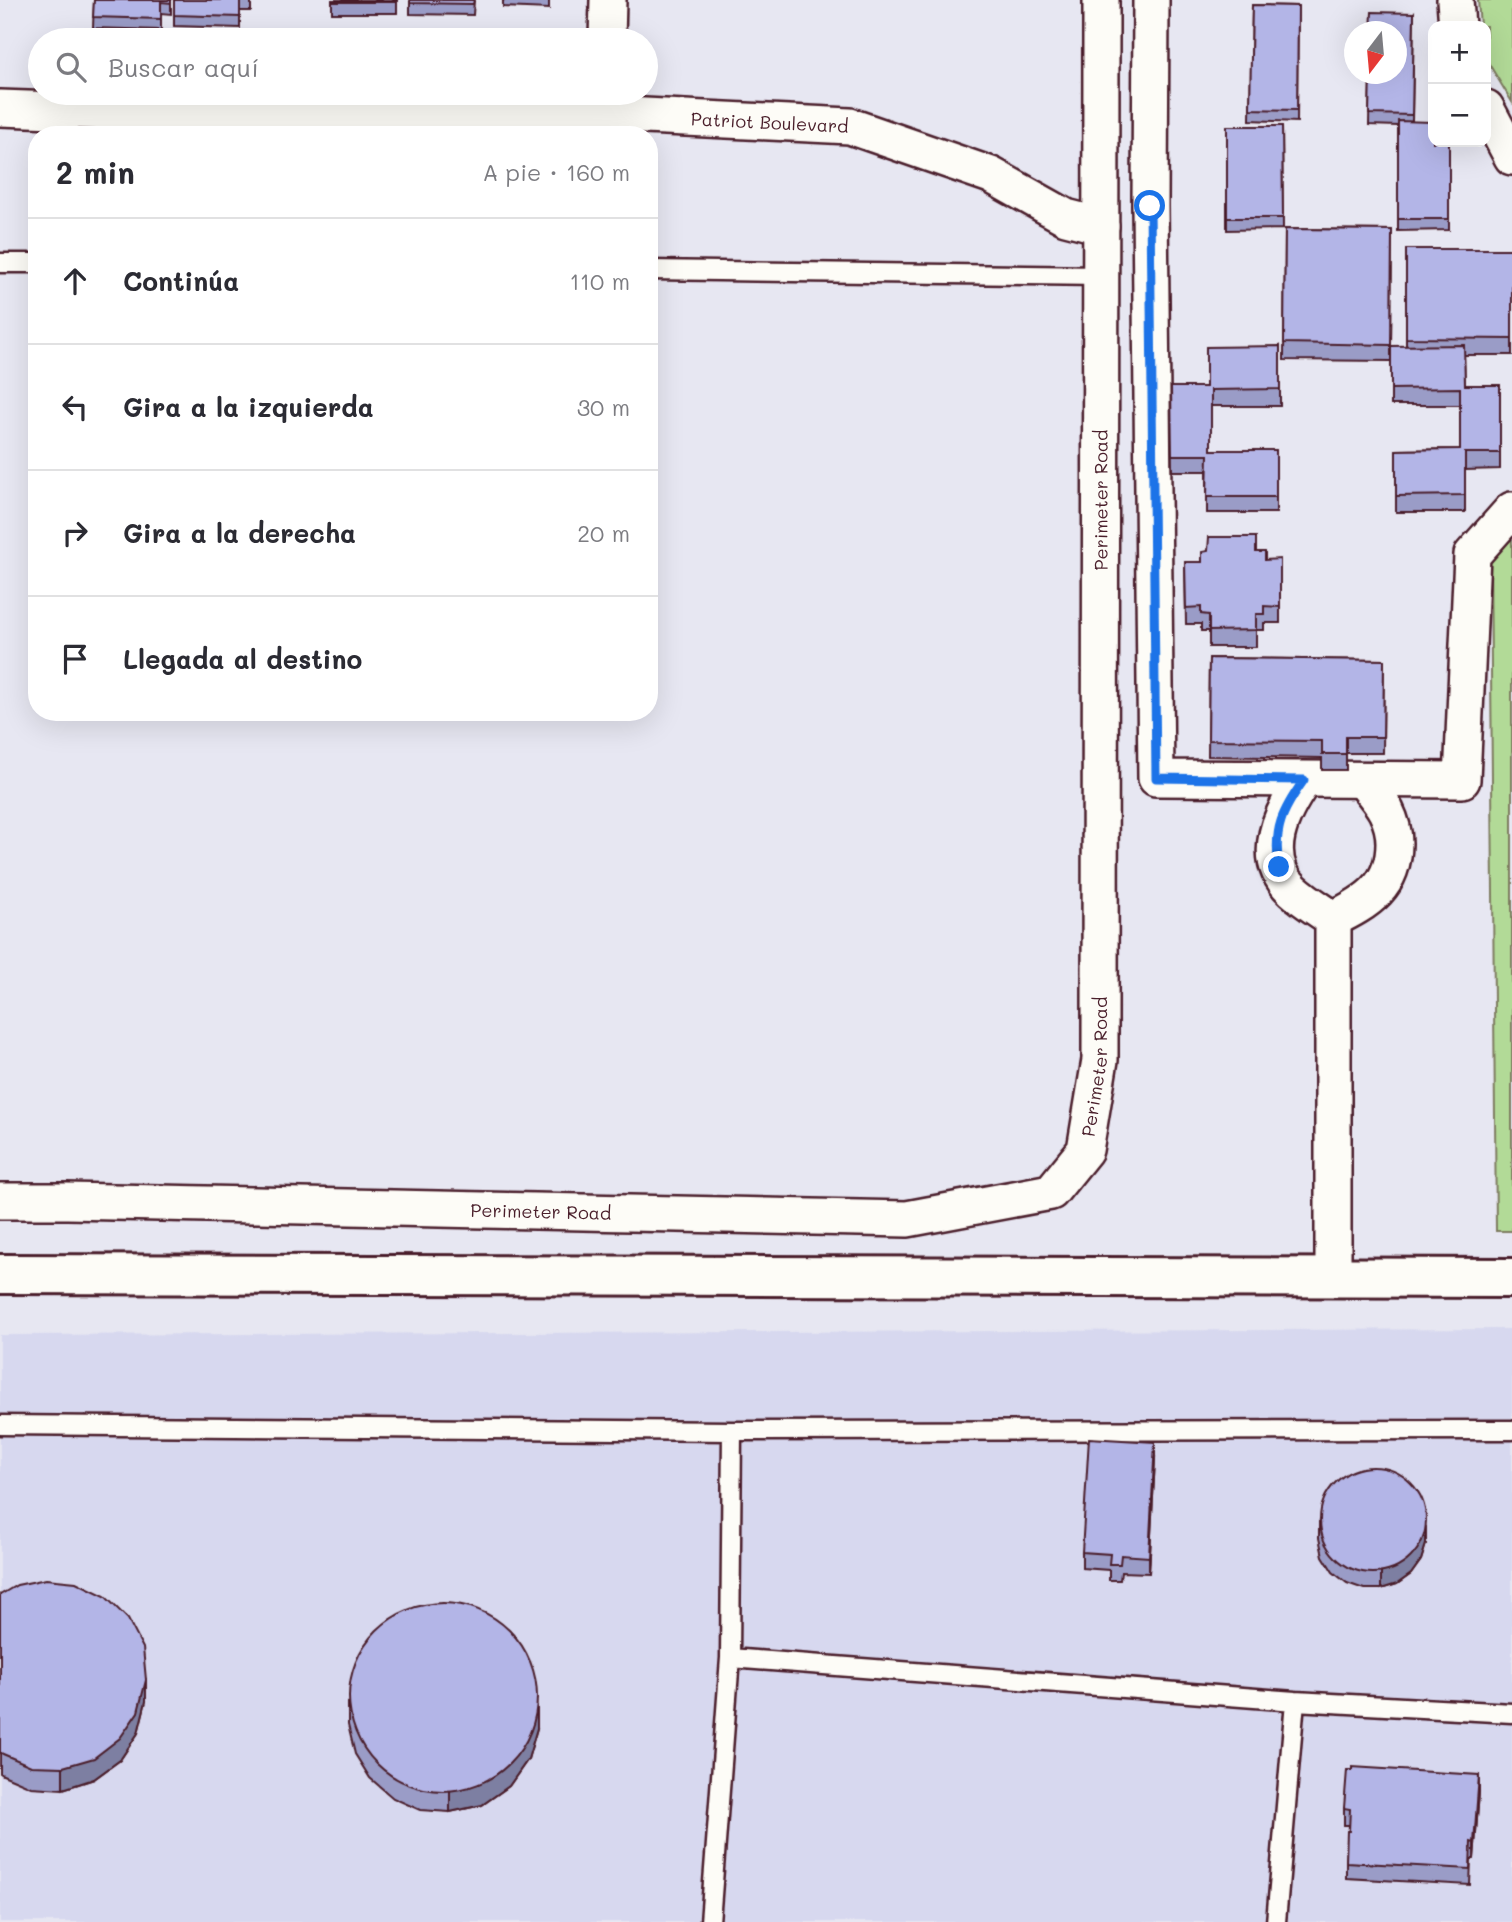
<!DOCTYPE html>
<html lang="es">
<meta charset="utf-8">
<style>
body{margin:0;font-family:Mali,sans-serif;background:#f2f2f3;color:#2b2b33}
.controls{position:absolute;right:21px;top:21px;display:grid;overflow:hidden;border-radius:14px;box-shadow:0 7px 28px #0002}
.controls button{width:63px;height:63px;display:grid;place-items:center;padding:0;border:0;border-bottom:2px solid #e1e1e2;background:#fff;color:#2b2b33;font:35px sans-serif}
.compass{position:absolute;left:1344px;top:21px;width:63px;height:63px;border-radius:50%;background:#fff;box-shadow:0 7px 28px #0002;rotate:196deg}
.stop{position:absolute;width:21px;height:21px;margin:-16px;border:5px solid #1a73e8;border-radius:50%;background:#fff}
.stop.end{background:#1a73e8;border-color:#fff;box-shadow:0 2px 7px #0008}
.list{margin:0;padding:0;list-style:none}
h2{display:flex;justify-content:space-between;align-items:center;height:91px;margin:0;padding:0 28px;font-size:30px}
h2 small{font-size:23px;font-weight:400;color:#7c7c81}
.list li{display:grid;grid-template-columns:46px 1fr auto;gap:21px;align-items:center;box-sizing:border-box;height:126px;padding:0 28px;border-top:2px solid #e1e1e2}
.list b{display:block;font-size:26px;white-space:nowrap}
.list em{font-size:23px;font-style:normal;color:#7c7c81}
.icon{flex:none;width:38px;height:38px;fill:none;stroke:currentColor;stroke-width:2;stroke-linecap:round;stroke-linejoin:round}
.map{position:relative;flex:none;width:1512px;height:1922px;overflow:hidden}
.search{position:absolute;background:#fff;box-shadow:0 7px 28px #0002;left:28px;top:28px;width:630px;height:77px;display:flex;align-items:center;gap:18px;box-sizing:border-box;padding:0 24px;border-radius:38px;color:#7c7c81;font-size:26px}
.panel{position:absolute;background:#fff;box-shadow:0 7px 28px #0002;left:28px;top:126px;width:630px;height:595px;border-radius:28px}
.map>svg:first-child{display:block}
</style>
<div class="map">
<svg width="1512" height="1922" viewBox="0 0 1512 1922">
<rect width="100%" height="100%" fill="#e7e7f2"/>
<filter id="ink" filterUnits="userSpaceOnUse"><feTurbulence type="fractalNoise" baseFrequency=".0143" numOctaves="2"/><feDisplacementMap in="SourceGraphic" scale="14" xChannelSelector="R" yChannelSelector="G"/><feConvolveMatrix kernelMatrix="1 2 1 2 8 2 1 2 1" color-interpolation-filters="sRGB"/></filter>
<g filter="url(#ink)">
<path fill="#d7d8ef" d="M1512,1329v593h-1512v-587z"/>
<path fill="#b2da97" stroke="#7e7c61" stroke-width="2" d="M1478,0h34v102l-26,-43v-33h-6z
M1512,532v699h-16l-6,-677z"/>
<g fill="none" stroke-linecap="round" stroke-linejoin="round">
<g stroke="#4a1f2b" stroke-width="23">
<path id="service" d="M0,263h37
M649,270l452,6
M0,1425l732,6 780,-1
M730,1658l565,43 217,12
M710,1922l20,-264 2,-227
M1276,1922l19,-221"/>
</g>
<g stroke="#4a1f2b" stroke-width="40">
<g id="minor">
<path d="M1151,0l-1,206 6,572 306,2 10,-225 40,-45"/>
<path d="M1455,0l2,26"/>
<path d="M607,40l1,-40"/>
<path id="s1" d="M0,108l222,8 382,-2 246,12 141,49 75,42 35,9"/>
<path d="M1486,108l26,49"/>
<path d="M1304,780c-22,31 -46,77 -11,110 12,11 27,20 40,29"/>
<path d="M1333,919c35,-17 61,-33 61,-76 0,-11 -3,-22 -8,-32 -6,-11 -15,-21 -23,-31"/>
<path id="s2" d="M0,1201h67l840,18 144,-27 34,-42 15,-90 1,-1060"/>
<path d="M1333,1277v-358"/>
</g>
</g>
<g stroke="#4a1f2b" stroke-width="44">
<path id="tertiary" d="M0,1274l1512,4"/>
</g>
<use href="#service" stroke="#fdfcf7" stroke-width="18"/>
<use href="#minor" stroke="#fdfcf7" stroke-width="35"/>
<use href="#tertiary" stroke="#fdfcf7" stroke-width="38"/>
</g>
<path fill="#9a9cc7" stroke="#4a1f2b" stroke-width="2" d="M94,0h77v14l-10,-1v17l-68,-2z
M174,0h77v11h-11v17l-66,-2z
M332,0h65v13h-65z
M410,0h64l-1,15 -63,-1z
M503,0h46v9l-46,-2z
M1252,5l46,1 -1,116 -47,-2z
M1414,13l-2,108 37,21v88l-51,1v-105l-29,-1 1,-51z
M1227,126h55l1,103 -56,1z
M1285,229l107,1 -1,116h15v-97h106v106h-48l1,30 35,68v16l-35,1v42h-69v-62l64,-1v-44h-69v-44l-107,-1z
M1280,346v60h-69v44h65v63h-69v-42h-35l-1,-84h35z
M1256,552l9,8 15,47v16h-16v7h-8v17h-47v-16h-8v-7h-15l-1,-62h17z
M1209,658l175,2 -1,93h-37v17h-24v-12l-114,-2z
M1155,1459l-6,114 -28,-1 -1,8h-11v-10l-27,-2v-16z
M1319,1522l107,22 -5,16 -10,14 -14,10 -16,5h-17l-17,-6 -14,-11 -10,-16 -4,-18z
M0,1595l146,106 -8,32 -18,27 -26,19 -31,10 -32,-2 -28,-12 -3,-2z
M348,1703l189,25 -9,31 -19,27 -27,19 -32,7 -30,-2 -27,-12 -23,-20 -15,-24 -7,-29z
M1479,1792l-5,67h-3l-1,26 -124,-7v-16l3,-37h-5v-17z"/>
<path fill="#7d7fa2" stroke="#4a1f2b" stroke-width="2" d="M1155,1442v17l-6,114v-16z
M1426,1528v16l-5,16 -10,14 -14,10 -16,5v-16z
M146,1680v21l-8,32 -18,27 -26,19 -31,10v-22z
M537,1707v21l-9,31 -19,27 -27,19 -32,7v-21z
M1479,1775v17l-5,67v-16z"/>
<path fill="#b3b5e7" stroke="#4a1f2b" stroke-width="2" d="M94,0h77v3l-10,-1v17l-68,-2z
M174,0h77h-11v17l-66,-2z
M332,0h65v2h-65z
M410,0h64l-1,4 -63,-1z
M1252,5l46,1 -1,104 -47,-1z
M1372,12l42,1 -2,102 -43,-1 1,-40h26v-42h-25z
M1398,121l35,1v20h16v77h-51z
M1227,126h55l1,92h-56z
M1285,229l107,1 -1,115 -107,-2z
M1406,249h106v90l-106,-1z
M1464,345l1,40h35v68h-35v42l-69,1v-46l64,-1v-61l-69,1v-43z
M1280,346v43l-69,1v60h65v47h-69l1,-42h-36l-1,-68h35v-40z
M1209,537h47v15h9v8l15,-1v48l-16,-1v8h-8v16l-47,1v-16l-8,-1v-7l-15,1 -1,-46h17v-10l6,-1z
M1209,658l175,2 -1,77h-37v17h-24v-13l-114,-1z
M1089,1438l66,4 -6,115 -28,-2 -1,9h-11l1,-10 -28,-2z
M1320 1520a53 53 0 1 1 106 0a53 53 0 1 1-106 0Z
M46,1579l30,3 29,14 23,23 15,29 3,32 -8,32 -18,26 -26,20 -31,9 -32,-1 -28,-12 -3,-2v-157l17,-10z
M349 1697a94 94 0 1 1 188 0a94 94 0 1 1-188 0Z
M1352,1767l127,8 -5,68 -3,-1 -1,27 -124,-7 1,-31h2l1,-22 -6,-1 3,-38h5z"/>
</g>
<g fill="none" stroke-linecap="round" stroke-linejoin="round" filter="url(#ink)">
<path stroke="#1a73e8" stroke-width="9" d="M1150,206l6,572 148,2c-22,31 -31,49 -25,87"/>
</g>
<g text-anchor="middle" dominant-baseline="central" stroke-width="5" stroke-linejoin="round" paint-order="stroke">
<g font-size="18" fill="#4a1f2b" stroke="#fdfcf7">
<text stroke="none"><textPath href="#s1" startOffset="770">Patriot Boulevard</textPath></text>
<text stroke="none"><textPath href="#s2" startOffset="1759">Perimeter Road</textPath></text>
<text stroke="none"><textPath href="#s2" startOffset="1192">Perimeter Road</textPath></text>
<text stroke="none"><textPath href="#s2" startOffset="541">Perimeter Road</textPath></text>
</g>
</g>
</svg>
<div class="controls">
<button>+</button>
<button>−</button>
</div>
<svg class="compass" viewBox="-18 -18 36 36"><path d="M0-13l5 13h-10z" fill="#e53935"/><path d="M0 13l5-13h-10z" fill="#7c7c81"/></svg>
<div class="stop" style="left:1150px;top:206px"></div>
<div class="stop end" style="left:1279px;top:867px"></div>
<div class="search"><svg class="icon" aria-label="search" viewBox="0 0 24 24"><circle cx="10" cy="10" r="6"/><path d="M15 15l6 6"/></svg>Buscar aquí</div>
<section class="panel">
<h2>2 min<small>A pie · 160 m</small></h2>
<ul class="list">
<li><svg class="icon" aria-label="ahead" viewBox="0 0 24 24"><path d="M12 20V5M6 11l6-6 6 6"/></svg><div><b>Continúa</b></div><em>110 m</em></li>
<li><svg class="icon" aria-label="left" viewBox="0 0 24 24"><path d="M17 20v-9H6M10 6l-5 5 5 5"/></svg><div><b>Gira a la izquierda</b></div><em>30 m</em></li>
<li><svg class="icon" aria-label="right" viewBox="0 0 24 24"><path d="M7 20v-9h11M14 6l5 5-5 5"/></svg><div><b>Gira a la derecha</b></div><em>20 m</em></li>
<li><svg class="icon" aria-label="arrive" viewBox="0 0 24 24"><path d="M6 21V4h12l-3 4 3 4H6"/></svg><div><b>Llegada al destino</b></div></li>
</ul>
</section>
</div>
